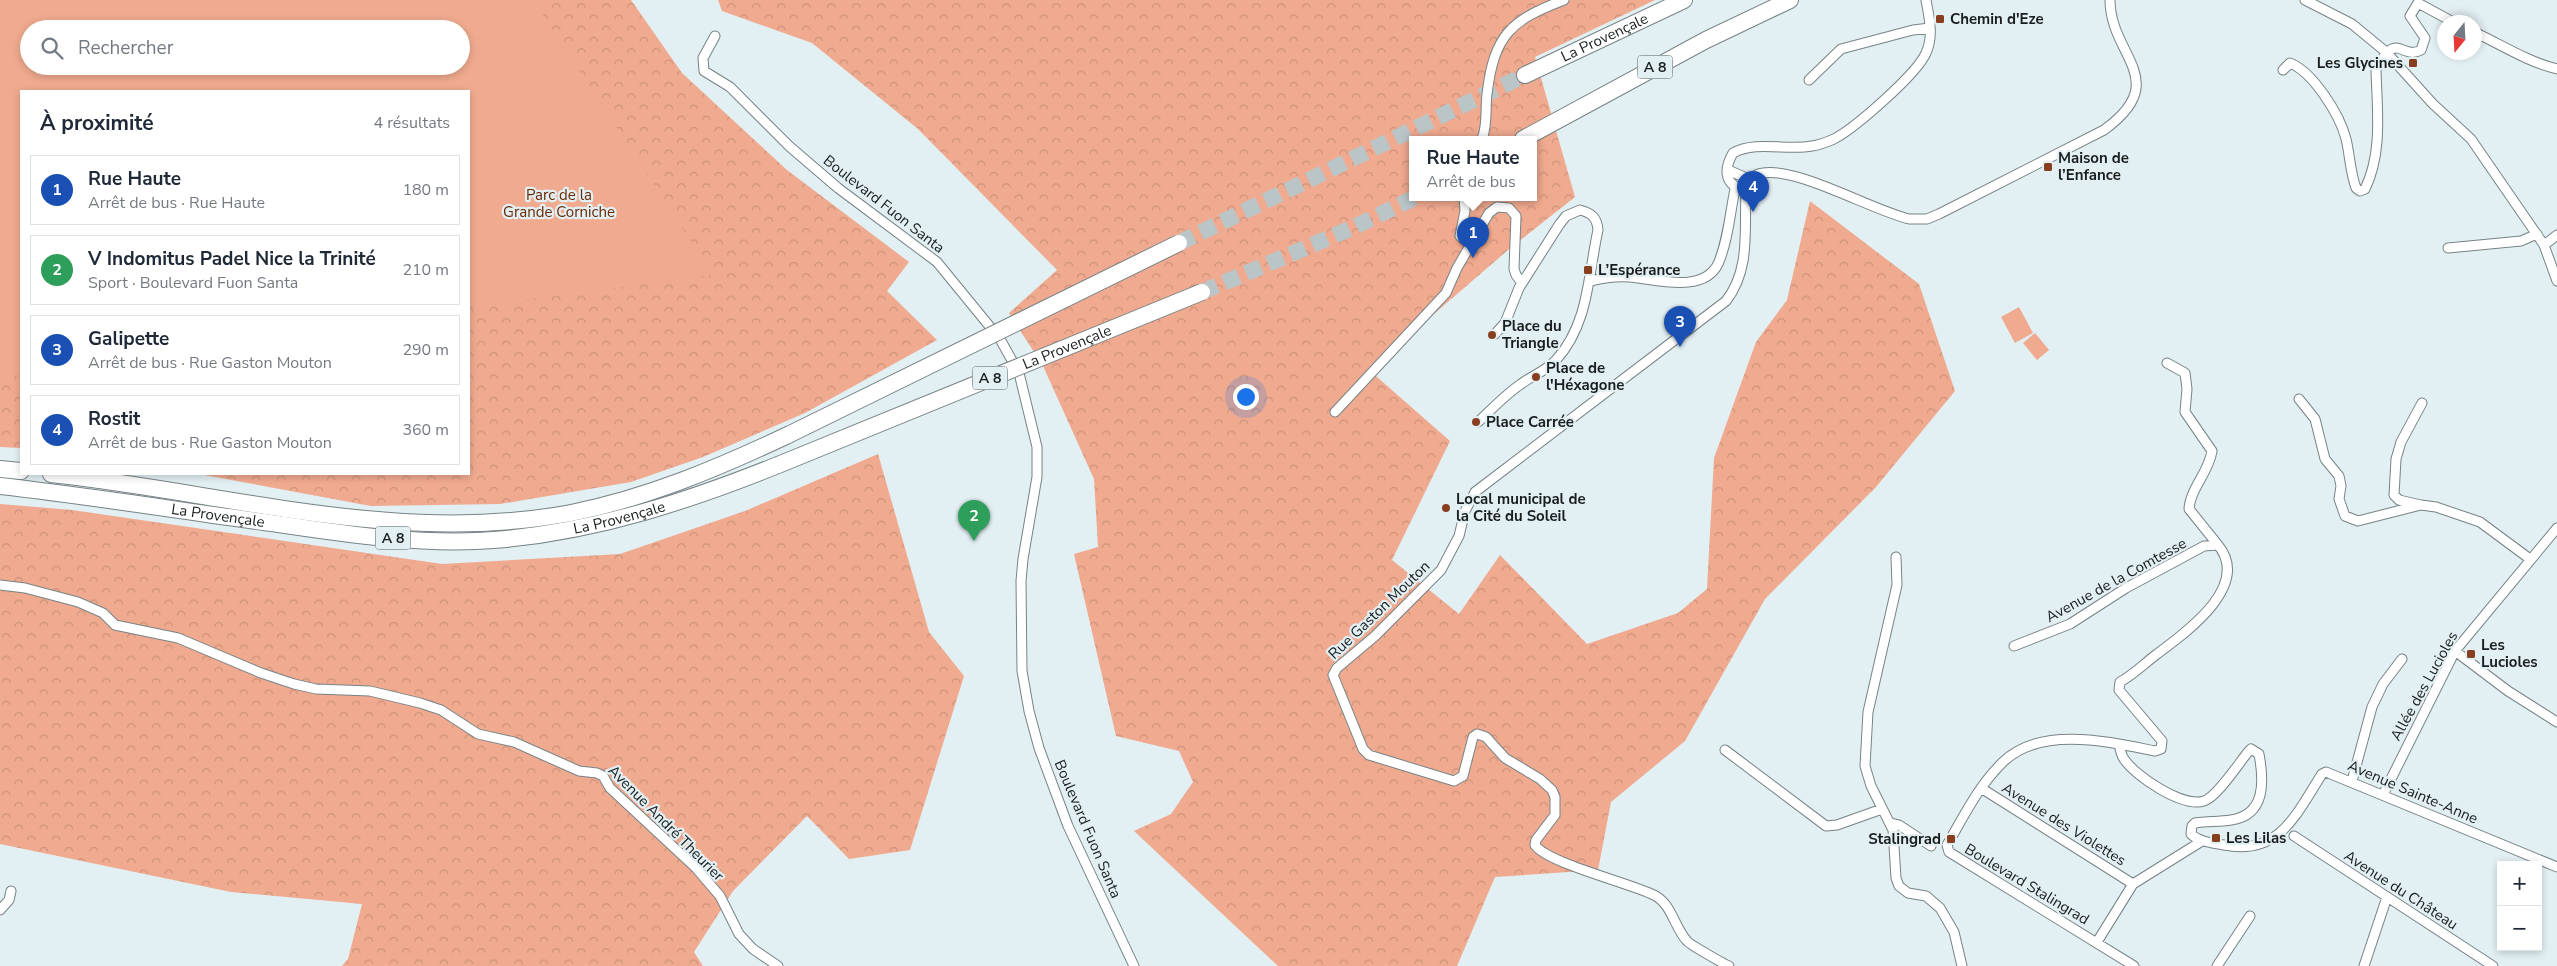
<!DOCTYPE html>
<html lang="fr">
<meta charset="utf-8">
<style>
body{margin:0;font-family:"Nunito Sans",sans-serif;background:#f2f2f3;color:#1f2937}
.controls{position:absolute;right:15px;bottom:15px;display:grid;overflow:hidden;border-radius:0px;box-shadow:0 2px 8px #0003}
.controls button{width:45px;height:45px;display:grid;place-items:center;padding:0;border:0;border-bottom:1px solid #e0e1e3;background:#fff;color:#1f2937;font:25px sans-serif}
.compass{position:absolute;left:2437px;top:15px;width:45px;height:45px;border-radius:50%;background:#fff;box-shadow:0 2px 8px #0003;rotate:198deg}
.you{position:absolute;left:1245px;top:396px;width:18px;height:18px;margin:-12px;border:4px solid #fff;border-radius:50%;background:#1a73e8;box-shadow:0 0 0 8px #1a73e833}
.badge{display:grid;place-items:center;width:32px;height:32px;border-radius:50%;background:#d93025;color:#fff;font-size:16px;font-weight:700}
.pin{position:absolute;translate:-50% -41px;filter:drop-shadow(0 1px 2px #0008)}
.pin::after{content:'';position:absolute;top:26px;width:18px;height:15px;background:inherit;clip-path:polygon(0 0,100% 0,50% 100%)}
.popup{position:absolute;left:1409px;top:136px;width:128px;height:65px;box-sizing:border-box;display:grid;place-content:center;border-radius:0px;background:#fff;filter:drop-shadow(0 1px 4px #0005);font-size:16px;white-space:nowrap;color:#747a83}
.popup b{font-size:19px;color:#1f2937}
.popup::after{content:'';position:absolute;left:50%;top:100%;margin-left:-10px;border:10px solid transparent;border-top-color:#fff}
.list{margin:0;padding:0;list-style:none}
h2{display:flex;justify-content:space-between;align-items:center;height:65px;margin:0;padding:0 20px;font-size:21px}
h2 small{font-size:16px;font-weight:400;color:#747a83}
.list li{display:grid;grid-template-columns:32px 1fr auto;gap:15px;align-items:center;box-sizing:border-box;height:70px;margin:0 10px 10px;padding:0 10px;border:1px solid #e0e1e3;border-radius:0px}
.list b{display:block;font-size:19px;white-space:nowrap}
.list p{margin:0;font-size:16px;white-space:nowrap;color:#747a83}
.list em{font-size:16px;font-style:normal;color:#747a83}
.icon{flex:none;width:28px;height:28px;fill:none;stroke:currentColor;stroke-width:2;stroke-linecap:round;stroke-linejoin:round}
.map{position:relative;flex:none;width:2557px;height:966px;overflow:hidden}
.search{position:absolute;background:#fff;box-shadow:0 2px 8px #0003;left:20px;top:20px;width:450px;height:55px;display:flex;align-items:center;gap:12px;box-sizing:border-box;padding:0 18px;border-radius:28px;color:#747a83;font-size:19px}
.panel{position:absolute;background:#fff;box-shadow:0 2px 8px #0003;left:20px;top:90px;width:450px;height:385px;border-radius:0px}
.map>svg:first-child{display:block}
</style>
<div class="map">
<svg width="2557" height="966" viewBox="0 0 2557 966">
<defs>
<pattern id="forest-crowns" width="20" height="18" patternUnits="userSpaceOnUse" patternTransform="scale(1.25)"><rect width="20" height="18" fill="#f0aa8f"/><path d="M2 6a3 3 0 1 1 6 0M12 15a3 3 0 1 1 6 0" fill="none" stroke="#cd927b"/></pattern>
</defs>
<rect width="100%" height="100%" fill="#e2eff3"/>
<path fill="url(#forest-crowns)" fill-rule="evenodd" d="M0,0h631l51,73 105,97 122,92 -22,29 50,49 -132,73 -102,44 -72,25 -131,22 -129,2 -172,-32h270v-383h-448v357l-21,-1zM29,29h432v37h-432z
M718,0h937l-120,57 40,140 -67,53 -139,120 81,71 -58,119 67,54 41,-59 87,89 91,-31 29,-24 7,-131 42,-116 31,-42 23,-99 109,83 36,107 -79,96 -111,112 -80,142 -74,61 -13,68 -103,7 -38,89h-179l-144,-135 37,-17 22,-32 -14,-31 -63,-15 -42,-182 24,-7 -4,-68 -51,-113 -34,-53 48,-43 -139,-141 -106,-86 -90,-32zM1413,139h120v58h-120z
M878,454l51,178 35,44 -54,174 -61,9 -42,-43 -74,75 -39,61 9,14h-361l6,-7 14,-55 -131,-12 -231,-48v-340l72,6 370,54 178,-10 125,-43z"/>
<path fill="#f0aa8f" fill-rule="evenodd" d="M0,0h533l180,275 -244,32v-216h-448v284l-21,5zM29,29h432v37h-432z
M2019,307l14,26 -18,10 -14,-26z
M2035,333l14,17 -12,10 -14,-17z"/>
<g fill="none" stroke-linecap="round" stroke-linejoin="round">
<path stroke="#bac5c8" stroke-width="16" stroke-dasharray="16 8" stroke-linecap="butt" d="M1179,243l346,-168
M1202,292l150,-64 64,-31"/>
<g stroke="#778386" stroke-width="11">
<path id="minor" d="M2305,0l47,24 34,28 47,52 38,35 73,106 13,36
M2474,32c28,13 54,30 83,37
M715,36l-12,22 1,13 26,16 59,59 49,42 99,74 63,77 19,34 18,74v30l-14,82 -2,22 1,90 7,40 10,37 29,78 66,140
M2283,70l7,-7c23,9 50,52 56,76 4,16 4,33 10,49l4,3 5,-2c18,-37 12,-80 11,-119 21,-42 25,-9 45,-20l4,-12 -15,-22 8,-13 35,19
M1809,80l32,-31 72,-19 17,-2
M1482,139c6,-15 3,-30 5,-45 7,-59 24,-74 77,-94
M1728,170l23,10
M1746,191c-20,-5 -24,-19 -13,-38 23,-13 54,-2 79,-7 8,-1 15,-4 22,-7 21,-11 83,-65 92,-86 8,-17 3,-36 0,-53
M1464,197l1,14 -5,25 11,9
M2544,245l13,-10
M2448,248l73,-7 16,-7
M1591,281c12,-3 25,-5 38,-4 27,2 74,17 89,-13 10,-23 12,-51 17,-75
M2167,363l18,10 2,16 -2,23 27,39c-3,21 -22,38 -23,58l29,36
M2299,399l16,20 10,40 14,17 2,10 -2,13 6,17 13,5 63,-16 15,2 44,15 50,37
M1335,412l111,-119 11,-25 32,-55 8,-6 12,1 7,8 -2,53 2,6 6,8
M1478,422c14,-13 28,-28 43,-38 12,-9 25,-13 35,-24 33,-36 32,-85 42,-130 -1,-12 -6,-17 -18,-20l-14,6 -7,9 -40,63 -14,35 -10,11
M2421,505l-22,-5 -5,-5 2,-36 5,-17 21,-39
M1896,557l1,28 -29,127 -3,54 6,20 22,44 3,48 3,8 9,7 18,3 14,12 14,24 8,34
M0,585l25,3 53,14 25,11 12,12 63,13 83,35 33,11 22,5 54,2 50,12 21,7 37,24 36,8 65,29 18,2 6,3 7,12 86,80 24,28 19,38 14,15 25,17
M2014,646l56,-22 56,-36 78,-42 14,-1c34,41 -33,88 -61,109 -12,9 -24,21 -37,28l-1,8 43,51 -1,8 -6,2c-45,-9 -114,-26 -152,11 -24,23 -39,54 -56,83l2,7 185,114
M2455,651l53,40 49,31
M2119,744c1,5 2,11 5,15 11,17 59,49 80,42 13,-4 35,-38 44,-49l3,-3 8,5c5,27 7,61 -28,66 -12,2 -24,1 -36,3l-3,3 -1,8c8,8 22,9 33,11 56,11 72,-31 98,-71l4,-2 231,95
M1725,750l101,76 11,-1 45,-16
M2352,781l20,-74 11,-23 19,-25
M1981,788l152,96
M2383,795l72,-144 102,-123
M1891,823l8,2 32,21
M2294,836l199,130
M0,910l9,-10 2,-9
M2097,942l36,-58 69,-43
M1729,966c-5,-2 -40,-22 -42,-25 -13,-14 -15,-37 -33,-46 -24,-12 -107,-32 -119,-50l1,-5 19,-25v-18l-3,-7 -12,-11 -35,-21 -19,-21 -9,-3 -4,3 -10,39 -9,5 -85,-26 -6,-6 -30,-74 4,-7 38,-32 66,-66 18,-34 6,-25 10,-19 251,-191c25,-32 18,-72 20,-110 2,-9 7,-17 17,-18 34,-6 109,37 146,46h18l12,-5 165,-84c69,-50 6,-74 6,-130
M2217,966l33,-50
M2364,966l23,-69"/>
</g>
<g stroke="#778386" stroke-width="18">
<g id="motorway">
<path id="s1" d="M1525,75l159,-75"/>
<path d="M1523,139l183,-99 84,-40"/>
<path d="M0,469l21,2"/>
<path d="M51,474c172,18 347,72 520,39 76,-15 147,-45 217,-78"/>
<path id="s2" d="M0,486c88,10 176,24 264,36 80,12 162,25 242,17 97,-10 182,-38 272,-74"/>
</g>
</g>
<use href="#minor" stroke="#fff" stroke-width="9"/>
<use href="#motorway" stroke="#fff" stroke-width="16"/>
<g stroke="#778386" stroke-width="18" stroke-linecap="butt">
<g id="motorway-bridge">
<path d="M788,435l391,-192"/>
<path id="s3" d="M778,465l424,-173"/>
</g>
</g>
<use href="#motorway-bridge" stroke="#fff" stroke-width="16"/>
</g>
<g fill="#873f20" stroke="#e2eff3" stroke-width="2">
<rect x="1935" y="14" width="10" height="10" rx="2.5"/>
<rect x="2408" y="58" width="10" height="10" rx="2.5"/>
<rect x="2043" y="162" width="10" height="10" rx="2.5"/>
<rect x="1583" y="265" width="10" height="10" rx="2.5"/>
<circle cx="1492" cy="335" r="5"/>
<circle cx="1536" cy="377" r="5"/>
<circle cx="1476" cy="422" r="5"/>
<circle cx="1446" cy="508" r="5"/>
<rect x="2466" y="649" width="10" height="10" rx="2.5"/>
<rect x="2211" y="833" width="10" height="10" rx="2.5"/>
<rect x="1946" y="834" width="10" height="10" rx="2.5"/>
</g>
<g text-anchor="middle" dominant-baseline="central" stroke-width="4.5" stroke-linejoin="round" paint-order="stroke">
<g fill="#e2eff3" stroke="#555c5e" stroke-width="1">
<rect x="1637.5" y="55.5" width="35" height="23" rx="4"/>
<rect x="972.5" y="366.5" width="35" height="23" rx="4"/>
<rect x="375.5" y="526.5" width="35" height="23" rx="4"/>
</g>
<g font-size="14" font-weight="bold" fill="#181d1e">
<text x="1655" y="67">A 8</text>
<text x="990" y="378">A 8</text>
<text x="393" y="538">A 8</text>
</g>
<g font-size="15" font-weight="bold" fill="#181d1e" stroke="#e2eff3" text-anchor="start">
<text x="1950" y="19">Chemin d'Eze</text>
<text x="2403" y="63" text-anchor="end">Les Glycines</text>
<text x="2058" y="158">Maison de<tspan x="2058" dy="17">l’Enfance</tspan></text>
<text x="1598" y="270">L’Espérance</text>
<text x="1502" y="326">Place du<tspan x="1502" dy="17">Triangle</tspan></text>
<text x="1546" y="368">Place de<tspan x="1546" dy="17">l'Héxagone</tspan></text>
<text x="1486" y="422">Place Carrée</text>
<text x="1456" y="499">Local municipal de<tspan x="1456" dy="17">la Cité du Soleil</tspan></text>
<text x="2481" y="645">Les<tspan x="2481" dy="17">Lucioles</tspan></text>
<text x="2226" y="838">Les Lilas</text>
<text x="1941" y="839" text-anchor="end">Stalingrad</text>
</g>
<g font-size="15" fill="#181d1e" stroke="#e2eff3">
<text stroke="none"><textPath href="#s1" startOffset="88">La Provençale</textPath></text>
<text transform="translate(884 204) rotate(38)">Boulevard Fuon Santa</text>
<text stroke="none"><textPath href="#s3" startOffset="312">La Provençale</textPath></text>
<text stroke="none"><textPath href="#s2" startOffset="220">La Provençale</textPath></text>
<text stroke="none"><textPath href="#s2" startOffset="625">La Provençale</textPath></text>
<text transform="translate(2116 580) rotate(-29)">Avenue de la Comtesse</text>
<text transform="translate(1379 610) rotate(-44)">Rue Gaston Mouton</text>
<text transform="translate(2424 686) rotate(-61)">Allée des Lucioles</text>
<text transform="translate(2413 792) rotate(23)">Avenue Sainte-Anne</text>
<text transform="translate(666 823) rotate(45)">Avenue André Theurier</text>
<text transform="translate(2064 824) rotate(32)">Avenue des Violettes</text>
<text transform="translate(1088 829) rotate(67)">Boulevard Fuon Santa</text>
<text transform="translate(2027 884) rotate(31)">Boulevard Stalingrad</text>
<text transform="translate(2401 890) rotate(33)">Avenue du Château</text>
</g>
<g font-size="15" fill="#6b2805" stroke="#e2eff3">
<text x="559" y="195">Parc de la<tspan x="559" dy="17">Grande Corniche</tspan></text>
</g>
</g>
</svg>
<div class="controls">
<button>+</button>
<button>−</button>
</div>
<svg class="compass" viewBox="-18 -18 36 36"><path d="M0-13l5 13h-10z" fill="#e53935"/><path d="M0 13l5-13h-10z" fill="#747a83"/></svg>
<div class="you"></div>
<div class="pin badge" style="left:1473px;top:258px;background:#1a4fb4">1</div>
<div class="popup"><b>Rue Haute</b>Arrêt de bus</div>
<div class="pin badge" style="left:974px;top:541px;background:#2e9e5b">2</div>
<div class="pin badge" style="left:1680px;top:347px;background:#1a4fb4">3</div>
<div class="pin badge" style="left:1753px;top:212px;background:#1a4fb4">4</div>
<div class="search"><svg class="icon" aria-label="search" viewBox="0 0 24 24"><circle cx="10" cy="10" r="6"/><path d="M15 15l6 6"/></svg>Rechercher</div>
<section class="panel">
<h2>À proximité<small>4 résultats</small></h2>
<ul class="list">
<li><span class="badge" style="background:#1a4fb4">1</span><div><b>Rue Haute</b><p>Arrêt de bus · Rue Haute</p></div><em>180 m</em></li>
<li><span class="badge" style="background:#2e9e5b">2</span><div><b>V Indomitus Padel Nice la Trinité</b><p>Sport · Boulevard Fuon Santa</p></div><em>210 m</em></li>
<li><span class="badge" style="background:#1a4fb4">3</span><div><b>Galipette</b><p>Arrêt de bus · Rue Gaston Mouton</p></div><em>290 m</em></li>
<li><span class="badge" style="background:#1a4fb4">4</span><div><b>Rostit</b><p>Arrêt de bus · Rue Gaston Mouton</p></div><em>360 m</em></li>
</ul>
</section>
</div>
